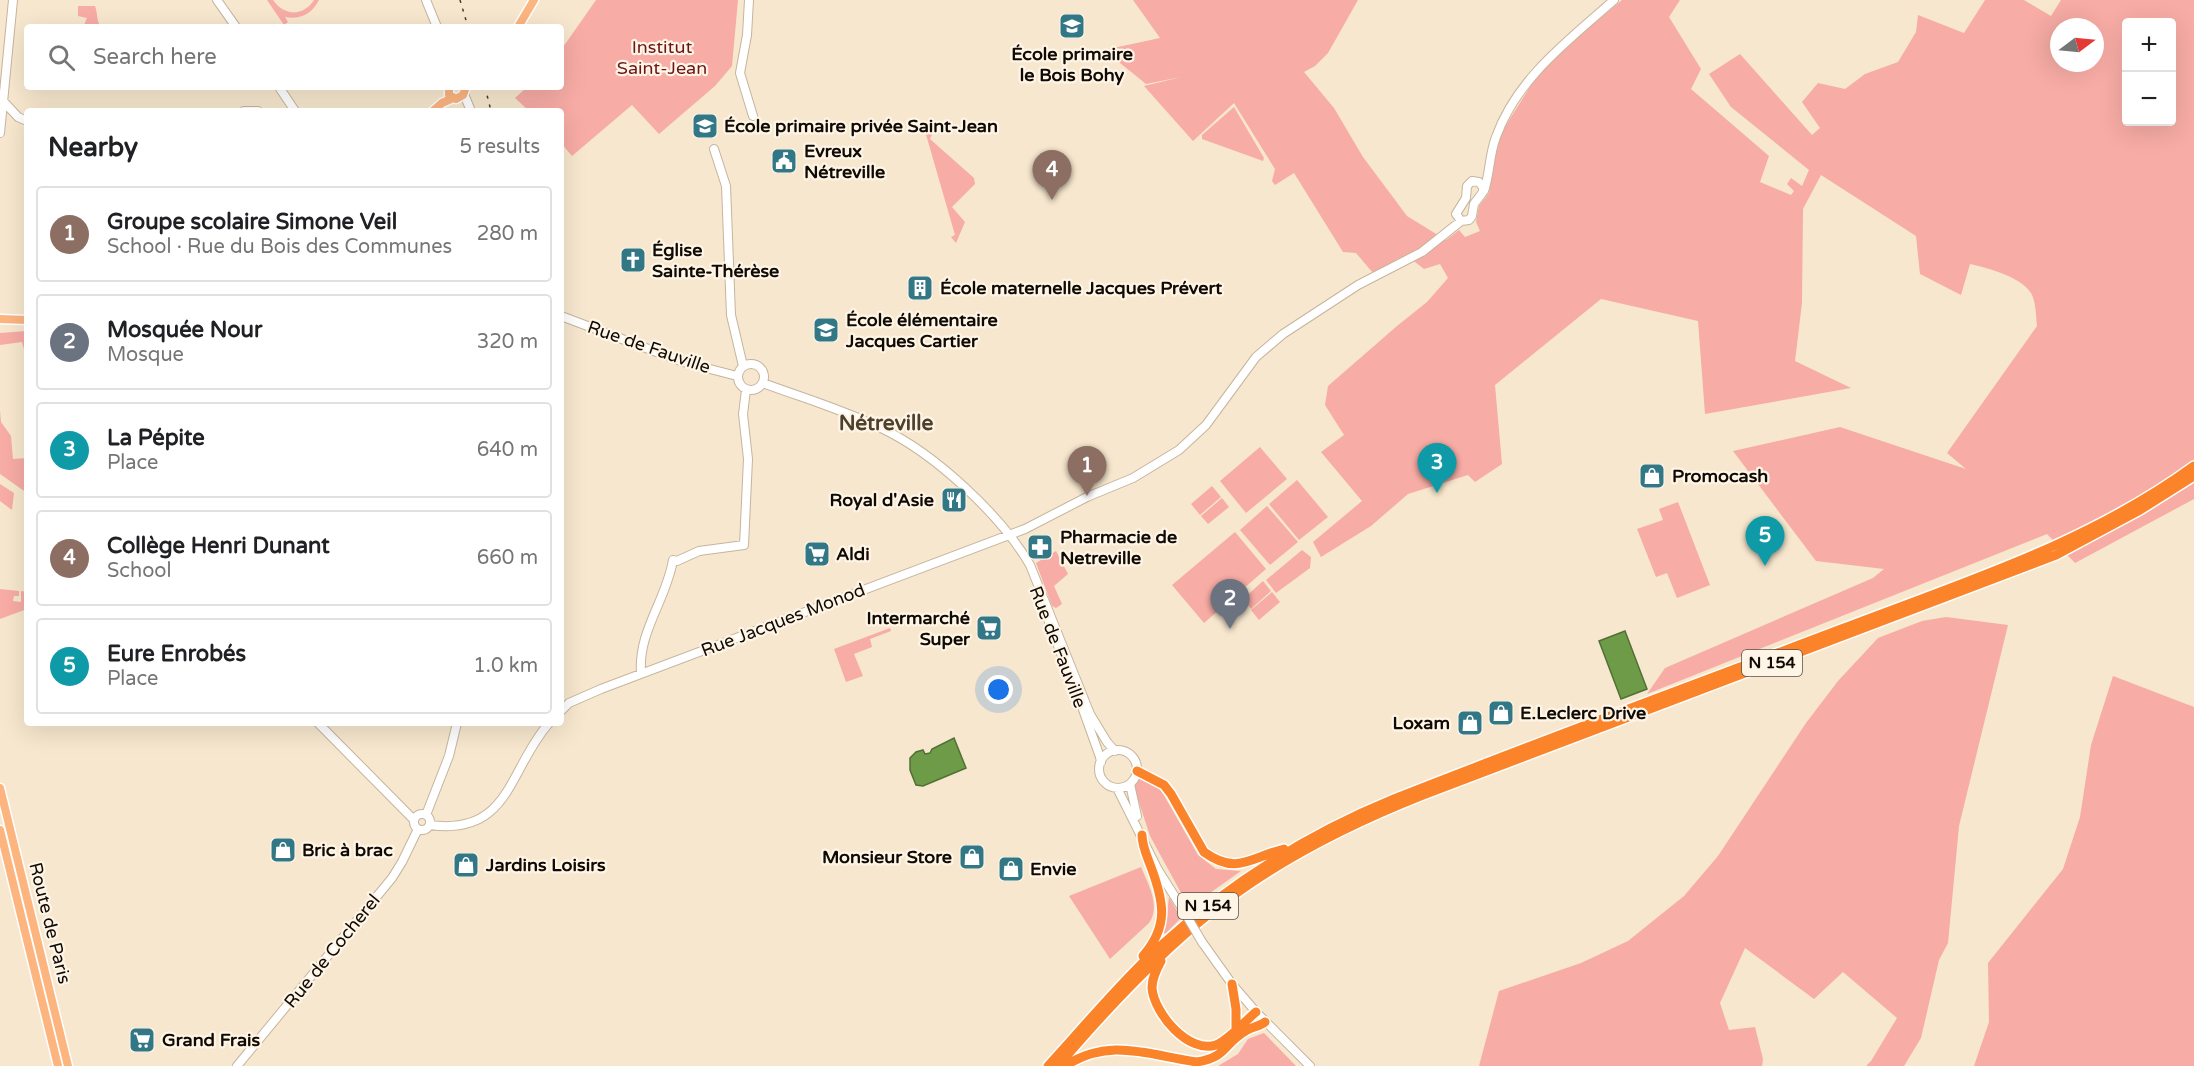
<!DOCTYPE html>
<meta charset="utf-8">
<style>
body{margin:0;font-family:"Varela Round",sans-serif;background:#f6f6f6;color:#202124}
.controls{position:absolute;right:18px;top:18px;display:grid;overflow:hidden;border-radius:6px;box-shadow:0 6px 24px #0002}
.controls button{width:54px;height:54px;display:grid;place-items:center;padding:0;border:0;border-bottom:2px solid #e0e0e0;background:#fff;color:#202124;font:30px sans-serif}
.compass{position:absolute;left:2050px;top:18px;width:54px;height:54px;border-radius:50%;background:#fff;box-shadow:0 6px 24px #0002;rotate:74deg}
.you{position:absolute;left:999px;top:690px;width:21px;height:21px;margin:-15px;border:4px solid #fff;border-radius:50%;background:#1a73e8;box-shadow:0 0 0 9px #1a73e833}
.badge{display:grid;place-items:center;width:39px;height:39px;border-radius:50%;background:#327785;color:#fff;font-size:20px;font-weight:700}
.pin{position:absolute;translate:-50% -50px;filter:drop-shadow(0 2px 3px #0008)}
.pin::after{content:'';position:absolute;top:32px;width:21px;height:18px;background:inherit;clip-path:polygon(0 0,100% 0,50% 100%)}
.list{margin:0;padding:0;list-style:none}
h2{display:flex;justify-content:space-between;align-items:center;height:78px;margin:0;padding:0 24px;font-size:26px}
h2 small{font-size:20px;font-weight:400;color:#757577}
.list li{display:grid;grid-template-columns:39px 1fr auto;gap:18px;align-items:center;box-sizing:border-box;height:96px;margin:0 12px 12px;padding:0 12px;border:2px solid #e0e0e0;border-radius:6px}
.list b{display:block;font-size:22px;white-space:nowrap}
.list p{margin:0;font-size:20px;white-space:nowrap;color:#757577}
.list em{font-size:20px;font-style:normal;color:#757577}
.icon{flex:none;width:33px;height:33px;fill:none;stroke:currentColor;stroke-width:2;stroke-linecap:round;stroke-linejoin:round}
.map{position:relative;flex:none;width:2194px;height:1066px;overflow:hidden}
.search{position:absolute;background:#fff;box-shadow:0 6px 24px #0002;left:24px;top:24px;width:540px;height:66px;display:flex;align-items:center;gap:15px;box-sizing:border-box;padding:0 21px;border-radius:6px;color:#757577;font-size:22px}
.panel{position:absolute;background:#fff;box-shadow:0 6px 24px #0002;left:24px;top:108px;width:540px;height:618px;border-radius:6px}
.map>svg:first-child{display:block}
</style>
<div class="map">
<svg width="2194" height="1066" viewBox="0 0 2194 1066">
<rect width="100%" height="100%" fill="#f7e7ce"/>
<path fill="#f7aca5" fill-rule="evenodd" d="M267,0h6c11,16 30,17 41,0h5c-7,14 -19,20 -34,17l3,5 -4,3z
M596,0h142l-6,66 -17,20 -56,48 -27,-29 -60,51 -11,-13v-32h-32l-14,-13 12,-11h34v-37z
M1133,0h225l-30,53 -13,13 -11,6 30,36 29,49 44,59 39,24 13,-10 6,7 15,-6 -4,-9 3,-16 10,-13 2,-12 -1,-8 12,-42 35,-55 11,-14 74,-62h58l-11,17 32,52 -10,20 78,67 -9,26 31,13 3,-4 -7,-7 4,-6 11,8 7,-16 -78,-63 -22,-33 31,-20 72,81 8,-7 -18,-26 16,-19 27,6 20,-15 33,-12 18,-30 2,-17 46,18 21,-33h39l27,16 10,-16h133v499l-119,64 -28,-29 -400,160 18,-26 208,-90 11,-9 -68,-8 -83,-110 107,-24 126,42 -19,-16 90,-127c-1,-9 -1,-25 -6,-33 -10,-16 -43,-25 -61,-29l-9,31 -41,-21 -4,-38 -95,-61 -18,34 -1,94 -7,58 56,27 -146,26 -7,-93 -97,-22 -106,86 7,79 -27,18 -7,-7 -60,19 -37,32 -50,31 -8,-15 49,-41 -41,-49 23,-17 -19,-30 3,-19 69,-60 30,-24 21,-24 -8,-14 -16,5 -9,-7 -3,-5 -39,16 -17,-20 -13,-1 -49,-79 -19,12 -3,-4 3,-12 -41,-66 -41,38 -49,-55 37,-9 -35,7 -42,-34 56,-12zM2126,22h46v100h-46zM2059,27h36v36h-36z
M78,6h17c3,8 1,14 6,21h-18l4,-9 -9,-2z
M1234,107l30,51 -1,3 -61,-22v-4z
M924,122l11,6 -5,11 44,39 1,6 -23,23 13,15 -9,21 -5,-6 4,-2 -30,-104 -4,1 -1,-9z
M27,331v18h-3l-2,-7 -22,3v-12z
M0,410l1,12 10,14 2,23 14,-1v35l-27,-19z
M1260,447l27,32 -41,34 -26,-32z
M1297,480l31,37 -29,23 -30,-36z
M0,484l14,9 -2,17 -12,-9z
M1212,486l9,11 -21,18 -9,-11z
M1222,498l7,9 -21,17 -7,-8z
M1678,502l32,83 -33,13 -10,-25 -11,4 -19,-48 26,-9 -4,-11z
M1267,506l31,36 -28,23 -30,-35z
M1235,532l31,37 -62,54 -32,-38z
M1302,550l9,7 -1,11 -34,25 -10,-13z
M1056,551l12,23 -14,12 8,18 -6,4 -4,-2 -16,-43z
M1263,581l8,10 -20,18 -8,-10z
M0,589l19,2v5h-5l-1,5 8,1v-11l6,1v17l-27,10z
M1272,592l8,10 -21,18 -8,-10z
M1946,617l62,8 -49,201 -11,117 -9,17 -18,78 -17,28h-38l5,-5 26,-43 -54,-46 -29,27 -69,-51 -25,55 9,27 26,-3 8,32 -1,7h-283l20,-75 82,-28 47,-22 56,-45 34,-40 88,-133 32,-42 40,-43 44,-17z
M890,628l1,3 -21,8 2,8 -18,7 9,22 -17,6 -12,-33z
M2113,676l81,31v359h-220l15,-44 -1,-59 75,-94 17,-52 11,-72z
M1139,777l22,13 37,65 18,14 25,2 -48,34 -7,-3 -36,-66 -17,-52z
M1141,867c7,17 20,39 8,56l-39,36 -41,-63z
M1169,897l12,21 -16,16 -3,-3 4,-10z
M1264,1033l32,33h-78l20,-12 10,-15z"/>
<path fill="#6e9b48" stroke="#527034" stroke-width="1.5" d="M1625,631l22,58 -26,10 -22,-58z
M954,738l12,30 -43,18 -7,-1 -6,-15v-12l6,-6 7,-2 2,4 5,-1 2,-4z"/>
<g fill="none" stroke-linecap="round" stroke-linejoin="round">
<g stroke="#c5b59e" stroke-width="10">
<path id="secondary" d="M217,0l19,27
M426,0l11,27
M749,0l-2,35 -7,38 13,43
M279,87l16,24
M464,94l7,17
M4,102l14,15 9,4
M244,111h14
M0,133l13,-133
M714,149l12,37 5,129 12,51
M1484,191c6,-17 5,-36 12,-54 21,-59 73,-97 118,-137
M561,316l122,46 54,14
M738 377a13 13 0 1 1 26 0a13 13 0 1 1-26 0Z
M763,383c40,15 81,27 120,46 52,25 118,86 147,136l60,149 17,28 8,9
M1043,606l30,79
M641,673c-3,-42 25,-72 32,-113l4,1 22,-10 45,-6 4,-86 -5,-45 3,-24
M1081,704l19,53 1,5
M561,711l8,-8 32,-14 424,-160 62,-32 46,-19 46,-28 27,-25 50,-68 27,-23 75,-49 64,-33 39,-31 8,-1 3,-4 2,-12 9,-12v-5l-4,-5 -7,-1 -5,5 -1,12 -10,16 5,7
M318,723l96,97
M1099 769a19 19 0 1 1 38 0a19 19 0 1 1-38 0Z
M1130,784l7,32
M1117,788l41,82 24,38
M414 822a8 8 0 1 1 16 0a8 8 0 1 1-16 0Z
M426,815l23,-59 8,-33
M430,825c80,11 78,-55 119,-102
M1202,942l30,42 24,28 54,54
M237,1066l155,-188 10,-16 16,-33"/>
</g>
<g stroke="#fff" stroke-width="11">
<path id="primary" d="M518,27l16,-27
M449,87v8l7,4 7,-4 3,-8
M433,111l9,-8 11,-5
M0,319l27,1
M0,788l68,278
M0,830l58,236"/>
</g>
<g stroke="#fff" stroke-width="12">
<path id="highway" d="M1137,771l27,14 7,9 33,58c33,24 47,5 80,-3
M1142,835c0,11 5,21 9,32 13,35 18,59 -8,89
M1161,961c-5,9 -9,17 -9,27 2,25 36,66 64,57 13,-5 29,-24 40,-33
M1232,984l4,25v19
M1048,1066c36,-39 70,-81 109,-117 70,-64 149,-114 237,-150 149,-59 300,-114 450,-171 120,-46 245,-85 350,-162
M1058,1066c46,-54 95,-107 151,-152 64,-52 138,-89 214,-119l633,-240 84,-45 54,-34
M1065,1066c45,-29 83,-11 132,-4 30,-5 26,-17 47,-30 6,-5 15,-5 21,-10"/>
</g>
<use href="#secondary" stroke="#fff" stroke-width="8"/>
<use href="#primary" stroke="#fdb580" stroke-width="8"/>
<use href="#highway" stroke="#fb842b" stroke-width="9"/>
<path stroke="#443c32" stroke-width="1.5" stroke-dasharray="3 6" stroke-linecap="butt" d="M460,0l8,27
M485,87l6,24"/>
<g stroke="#c5b59e" stroke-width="10" stroke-linecap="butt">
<path id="secondary-bridge" d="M1182,908l20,34"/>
</g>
<use href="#secondary-bridge" stroke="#fff" stroke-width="8"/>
</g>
<defs>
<g id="school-square" transform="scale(1.35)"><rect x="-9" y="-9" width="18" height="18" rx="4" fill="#327785" stroke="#fff5e6"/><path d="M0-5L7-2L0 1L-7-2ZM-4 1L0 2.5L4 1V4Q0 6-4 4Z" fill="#fff"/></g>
<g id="civic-square" transform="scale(1.35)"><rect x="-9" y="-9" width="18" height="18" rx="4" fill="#327785" stroke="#fff5e6"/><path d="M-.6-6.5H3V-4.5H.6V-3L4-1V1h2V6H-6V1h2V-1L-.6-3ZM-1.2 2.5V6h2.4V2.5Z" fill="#fff"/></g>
<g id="church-square" transform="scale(1.35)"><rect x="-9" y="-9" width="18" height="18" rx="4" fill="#327785" stroke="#fff5e6"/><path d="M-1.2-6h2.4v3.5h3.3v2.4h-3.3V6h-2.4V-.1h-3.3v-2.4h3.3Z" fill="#fff"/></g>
<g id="building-square" transform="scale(1.35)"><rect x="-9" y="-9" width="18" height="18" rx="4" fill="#327785" stroke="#fff5e6"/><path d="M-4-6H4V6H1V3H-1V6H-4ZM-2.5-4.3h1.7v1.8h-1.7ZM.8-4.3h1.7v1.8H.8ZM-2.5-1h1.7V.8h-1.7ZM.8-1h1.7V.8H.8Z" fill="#fff"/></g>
<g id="shop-square" transform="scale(1.35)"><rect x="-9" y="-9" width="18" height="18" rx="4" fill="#327785" stroke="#fff5e6"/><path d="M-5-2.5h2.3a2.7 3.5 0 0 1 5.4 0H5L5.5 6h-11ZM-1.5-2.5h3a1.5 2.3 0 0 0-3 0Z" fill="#fff"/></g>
<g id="restaurant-square" transform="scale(1.35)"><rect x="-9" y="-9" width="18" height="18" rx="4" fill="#327785" stroke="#fff5e6"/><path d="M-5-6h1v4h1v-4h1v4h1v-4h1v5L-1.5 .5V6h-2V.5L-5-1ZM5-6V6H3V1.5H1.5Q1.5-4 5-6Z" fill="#fff"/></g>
<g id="pharmacy-square" transform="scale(1.35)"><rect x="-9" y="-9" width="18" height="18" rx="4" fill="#327785" stroke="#fff5e6"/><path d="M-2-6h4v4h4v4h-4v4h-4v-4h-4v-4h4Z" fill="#fff"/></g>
<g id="supermarket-square" transform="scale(1.35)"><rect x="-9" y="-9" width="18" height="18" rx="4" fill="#327785" stroke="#fff5e6"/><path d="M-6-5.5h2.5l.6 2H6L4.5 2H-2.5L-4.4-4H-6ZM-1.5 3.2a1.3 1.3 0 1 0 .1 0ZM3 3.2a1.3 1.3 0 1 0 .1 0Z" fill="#fff"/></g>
</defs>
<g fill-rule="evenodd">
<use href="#school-square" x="1072" y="26"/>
<use href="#school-square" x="705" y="126"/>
<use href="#civic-square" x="784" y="161"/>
<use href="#church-square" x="633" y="260"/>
<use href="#building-square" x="920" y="288"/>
<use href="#school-square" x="826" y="330"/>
<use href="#shop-square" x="1652" y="476"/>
<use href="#restaurant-square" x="954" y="500"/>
<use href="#pharmacy-square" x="1040" y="547"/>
<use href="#supermarket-square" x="817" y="554"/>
<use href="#supermarket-square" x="989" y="628"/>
<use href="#shop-square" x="1501" y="713"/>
<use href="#shop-square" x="1470" y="723"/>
<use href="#shop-square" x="283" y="850"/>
<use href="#shop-square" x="972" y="857"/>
<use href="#shop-square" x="466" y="865"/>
<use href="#shop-square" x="1011" y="869"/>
<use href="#supermarket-square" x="142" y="1040"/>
</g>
<g text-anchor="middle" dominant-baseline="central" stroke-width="4.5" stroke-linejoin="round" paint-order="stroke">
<g fill="#fff5e6" stroke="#585048" stroke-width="1.5">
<rect x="1742" y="650" width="60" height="26" rx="4.5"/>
<rect x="1178" y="893" width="60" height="26" rx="4.5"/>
</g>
<g font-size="16" font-weight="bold" fill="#100a04">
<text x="1772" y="663">N 154</text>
<text x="1208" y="906">N 154</text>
</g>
<g font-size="18" fill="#6d1417" stroke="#fff5e6">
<text x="662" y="47">Institut<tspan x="662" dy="21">Saint-Jean</tspan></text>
</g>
<g font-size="18" font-weight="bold" fill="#100a04" stroke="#fff5e6" text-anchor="start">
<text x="1072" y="54" text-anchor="middle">École primaire<tspan x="1072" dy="21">le Bois Bohy</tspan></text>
<text x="724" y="126">École primaire privée Saint-Jean</text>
<text x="804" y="151">Evreux<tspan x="804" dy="21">Nétreville</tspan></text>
<text x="652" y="250">Église<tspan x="652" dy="21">Sainte-Thérèse</tspan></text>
<text x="940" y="288">École maternelle Jacques Prévert</text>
<text x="846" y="320">École élémentaire<tspan x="846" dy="21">Jacques Cartier</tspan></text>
<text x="1672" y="476">Promocash</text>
<text x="934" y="500" text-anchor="end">Royal d'Asie</text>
<text x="1060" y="537">Pharmacie de<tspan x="1060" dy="21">Netreville</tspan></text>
<text x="836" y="554">Aldi</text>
<text x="970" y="618" text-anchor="end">Intermarché<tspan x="970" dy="21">Super</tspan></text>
<text x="1520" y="713">E.Leclerc Drive</text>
<text x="1450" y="723" text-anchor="end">Loxam</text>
<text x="302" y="850">Bric à brac</text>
<text x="952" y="857" text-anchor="end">Monsieur Store</text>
<text x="486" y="865">Jardins Loisirs</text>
<text x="1030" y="869">Envie</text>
<text x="162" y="1040">Grand Frais</text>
</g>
<g font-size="18" fill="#100a04" stroke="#fff5e6">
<text transform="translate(649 347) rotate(19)">Rue de Fauville</text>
<text transform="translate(783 620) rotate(-21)">Rue Jacques Monod</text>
<text transform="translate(1058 647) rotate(69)">Rue de Fauville</text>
<text transform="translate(50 923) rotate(76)">Route de Paris</text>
<text transform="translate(332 951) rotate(-51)">Rue de Cocherel</text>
</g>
<g font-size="21" font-weight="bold" fill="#4d402c" stroke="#fff5e6">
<text x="886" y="423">Nétreville</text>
</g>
</g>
</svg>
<div class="controls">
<button>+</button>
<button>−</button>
</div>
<svg class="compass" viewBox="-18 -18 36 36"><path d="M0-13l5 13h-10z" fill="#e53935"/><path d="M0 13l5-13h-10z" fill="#757577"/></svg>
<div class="you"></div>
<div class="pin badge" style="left:1087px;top:496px;background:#8d6e63">1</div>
<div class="pin badge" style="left:1230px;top:629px;background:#6b7280">2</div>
<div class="pin badge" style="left:1437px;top:493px;background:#0f9aa8">3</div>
<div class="pin badge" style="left:1052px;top:200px;background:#8d6e63">4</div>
<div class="pin badge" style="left:1765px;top:566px;background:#0f9aa8">5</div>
<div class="search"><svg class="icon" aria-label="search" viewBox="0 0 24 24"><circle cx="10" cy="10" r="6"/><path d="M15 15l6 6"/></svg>Search here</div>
<section class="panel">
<h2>Nearby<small>5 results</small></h2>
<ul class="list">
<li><span class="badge" style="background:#8d6e63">1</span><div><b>Groupe scolaire Simone Veil</b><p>School · Rue du Bois des Communes</p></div><em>280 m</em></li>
<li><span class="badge" style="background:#6b7280">2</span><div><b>Mosquée Nour</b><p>Mosque</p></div><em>320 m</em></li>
<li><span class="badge" style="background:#0f9aa8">3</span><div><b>La Pépite</b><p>Place</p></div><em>640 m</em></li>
<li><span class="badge" style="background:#8d6e63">4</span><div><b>Collège Henri Dunant</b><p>School</p></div><em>660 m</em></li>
<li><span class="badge" style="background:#0f9aa8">5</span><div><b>Eure Enrobés</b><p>Place</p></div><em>1.0 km</em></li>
</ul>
</section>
</div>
